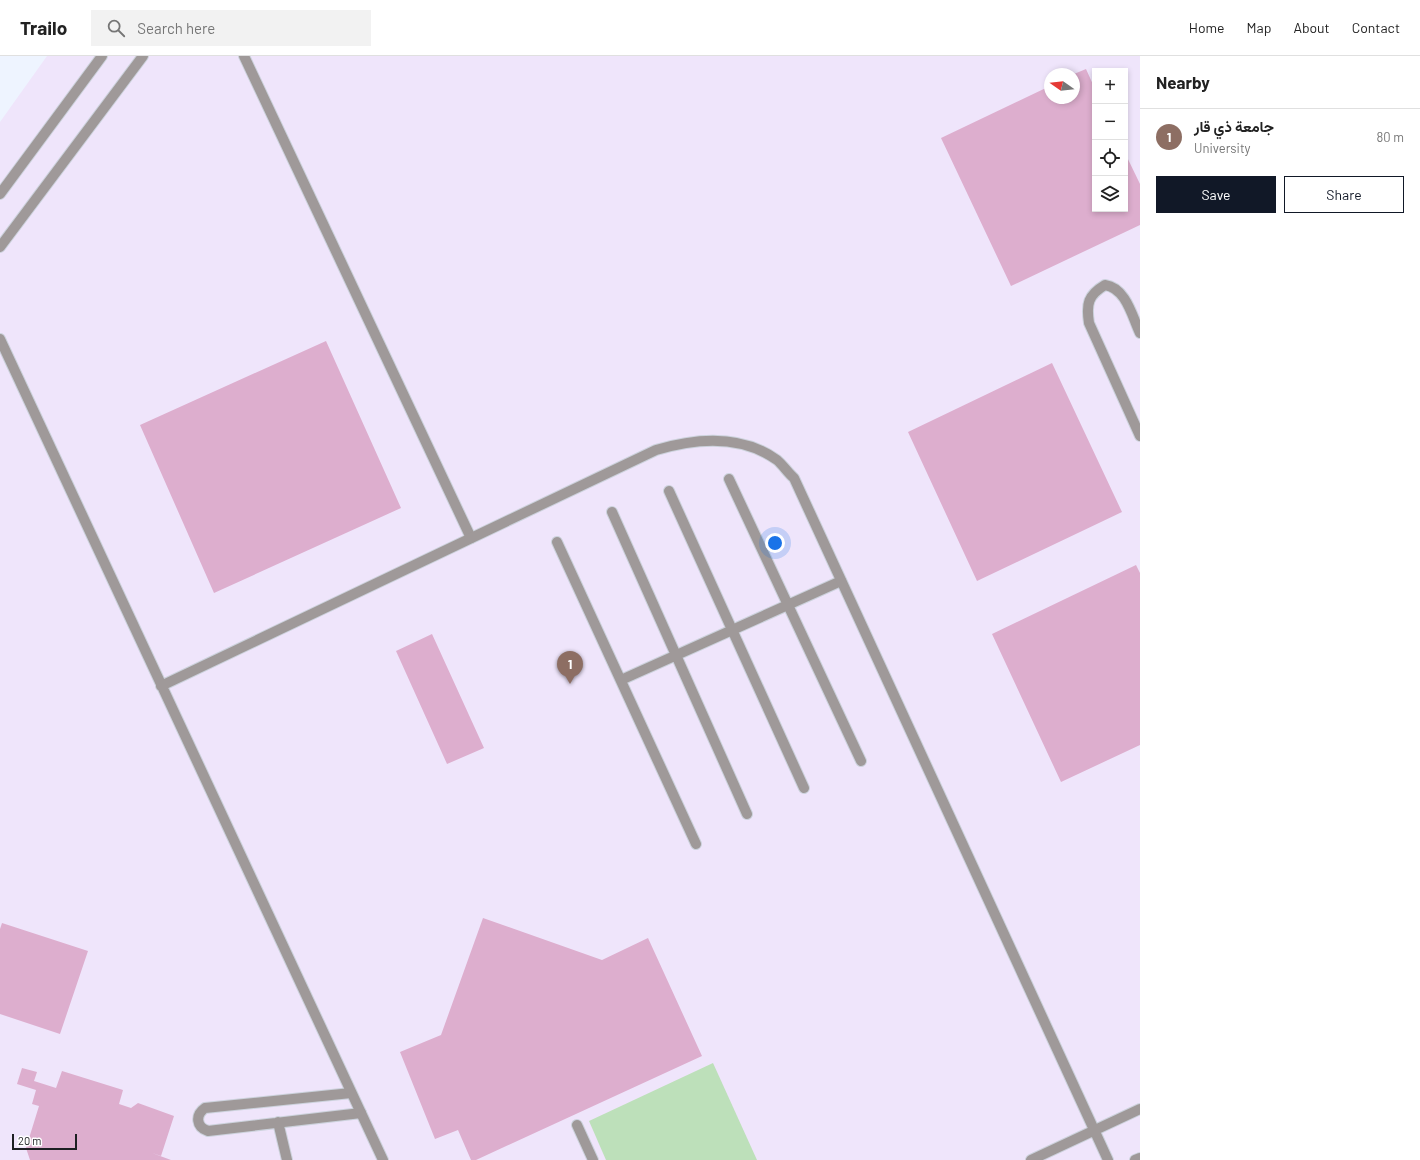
<!DOCTYPE html>
<meta charset="utf-8">
<style>
body{margin:0;font-family:Barlow,Vazirmatn,sans-serif;background:#f2f2f2;color:#222}
.controls{position:absolute;right:12px;top:12px;display:grid;overflow:hidden;border-radius:0px;box-shadow:0 2px 6px #0003}
.controls button{width:36px;height:36px;display:grid;place-items:center;padding:0;border:0;border-bottom:1px solid #e0e0e0;background:#fff;color:#222;font:20px sans-serif}
.compass{position:absolute;left:1044px;top:12px;width:36px;height:36px;border-radius:50%;background:#fff;box-shadow:0 2px 6px #0003;rotate:284deg}
.scale{position:absolute;left:12px;bottom:10px;width:65px;box-sizing:border-box;padding-left:4px;border:2px solid #1c1f22;border-top:0;font-size:11px;line-height:14px;white-space:nowrap;color:#1c1f22;-webkit-text-stroke:3px #fff;paint-order:stroke}
.you{position:absolute;left:775px;top:487px;width:14px;height:14px;margin:-10px;border:3px solid #fff;border-radius:50%;background:#1a73e8;box-shadow:0 0 0 6px #1a73e833}
.badge{display:grid;place-items:center;width:26px;height:26px;border-radius:50%;background:#111827;color:#fff;font-size:13px;font-weight:700}
.pin{position:absolute;translate:-50% -33px;filter:drop-shadow(0 1px 2px #0008)}
.pin::after{content:'';position:absolute;top:21px;width:14px;height:12px;background:inherit;clip-path:polygon(0 0,100% 0,50% 100%)}
.list{margin:0;padding:0;list-style:none}
h2{display:flex;justify-content:space-between;align-items:center;height:52px;margin:0;padding:0 16px;font-size:17px}
h2 small{font-size:13px;font-weight:400;color:#767676}
.list li{display:grid;grid-template-columns:26px 1fr auto;gap:12px;align-items:center;box-sizing:border-box;height:56px;padding:0 16px;border-top:1px solid #e0e0e0}
.list b{display:block;font-size:15px;white-space:nowrap}
.list p{margin:0;font-size:13px;white-space:nowrap;color:#767676}
.list em{font-size:13px;font-style:normal;color:#767676}
.actions{display:flex;gap:8px;padding:12px 16px}
.actions a{flex:1;padding:9px 0;border:1px solid #111827;border-radius:0px;text-align:center;font-size:14px;color:#111827}
.actions .main{background:#111827;color:#fff}
.icon{flex:none;width:22px;height:22px;fill:none;stroke:currentColor;stroke-width:2;stroke-linecap:round;stroke-linejoin:round}
.map{position:relative;flex:none;width:1140px;height:1104px;overflow:hidden}
header{display:flex;align-items:center;gap:24px;box-sizing:border-box;height:56px;padding:0 20px;background:#fff;border-bottom:1px solid #e0e0e0}
header strong{font-size:19px}
nav{display:flex;gap:22px;margin-inline-start:auto;font-size:14px}
.search{width:280px;height:36px;background:#f2f2f2;display:flex;align-items:center;gap:10px;box-sizing:border-box;padding:0 14px;border-radius:0px;color:#767676;font-size:15px}
main{display:flex}
aside{flex:1;background:#fff}
.map>svg:first-child{display:block}
</style>
<header>
<strong>Trailo</strong>
<div class="search"><svg class="icon" aria-label="search" viewBox="0 0 24 24"><circle cx="10" cy="10" r="6"/><path d="M15 15l6 6"/></svg>Search here</div>
<nav><a>Home</a><a>Map</a><a>About</a><a>Contact</a></nav>
</header>
<main>
<div class="map">
<svg width="1140" height="1104" viewBox="0 0 1140 1104">
<rect width="100%" height="100%" fill="#eef4ff"/>
<path fill="#efe5fb" fill-rule="evenodd" d="M47,0h1093v1104h-1140v-1038zM1095,15h30v138h-30zM1050,18h24v24h-24z"/>
<path fill="#bde0ba" d="M713,1007l44,97h-151l-17,-39z"/>
<path fill="#ddaece" d="M1086,13l9,20v120h30v-56l15,31v41l-129,61 -70,-148 109,-52v12h24v-24z
M326,285l75,167 -187,85 -74,-168z
M1052,307l70,149 -145,69 -69,-149z
M1136,509l4,8v172l-79,37 -69,-148z
M432,578l52,114 -37,16 -51,-113z
M483,862l119,42 46,-22 54,118 -226,104h-5l-13,-30 -23,9 -35,-87 41,-17z
M2,867l86,28 -28,83 -60,-20v-85z
M22,1012l15,4 -3,9 22,7 6,-17 61,19 -4,14 12,4 7,-5 36,13 -13,40 -9,-3 19,7h-141l-4,-12 13,-42 -7,-2 4,-14 -19,-6z"/>
<g fill="none" stroke-linecap="round" stroke-linejoin="round">
<g stroke="#ccd2dc" stroke-width="12">
<path id="lane" d="M244,0l227,482
M729,423l132,282
M669,435l135,297
M612,456l135,302
M557,486l139,302
M621,624l220,-99
M351,1037l-146,15c-10,7 -9,19 3,23l153,-18
M278,1066l9,38
M577,1069l16,35"/>
</g>
<g stroke="#ccd2dc" stroke-width="12">
<path id="street" d="M0,138l102,-138
M0,191l143,-191
M1140,277c-8,-17 -14,-45 -35,-48 -17,10 -19,19 -16,38l51,113
M0,283l383,821
M161,630l495,-236c40,-12 85,-16 121,10 6,5 11,13 17,18l314,682
M1031,1104l109,-51
M1135,1104l5,-2"/>
</g>
<use href="#lane" stroke="#9f9999" stroke-width="10"/>
<use href="#street" stroke="#9f9999" stroke-width="10"/>
</g>
</svg>
<div class="controls">
<button>+</button>
<button>−</button>
<button><svg class="icon" aria-label="locate" viewBox="0 0 24 24"><circle cx="12" cy="12" r="6"/><path d="M12 2v4M12 18v4M2 12h4M18 12h4"/></svg></button>
<button><svg class="icon" aria-label="layers" viewBox="0 0 24 24"><path d="M12 4l9 5-9 5-9-5zM3 14l9 5 9-5"/></svg></button>
</div>
<svg class="compass" viewBox="-18 -18 36 36"><path d="M0-13l5 13h-10z" fill="#e53935"/><path d="M0 13l5-13h-10z" fill="#767676"/></svg>
<div class="scale">20 m</div>
<div class="you"></div>
<div class="pin badge" style="left:570px;top:628px;background:#8d6e63">1</div>
</div>
<aside>
<h2>Nearby<small></small></h2>
<ul class="list">
<li><span class="badge" style="background:#8d6e63">1</span><div><b>جامعة ذي قار</b><p>University</p></div><em>80 m</em></li>
</ul>
<div class="actions"><a class="main">Save</a><a>Share</a></div>
</aside>
</main>
